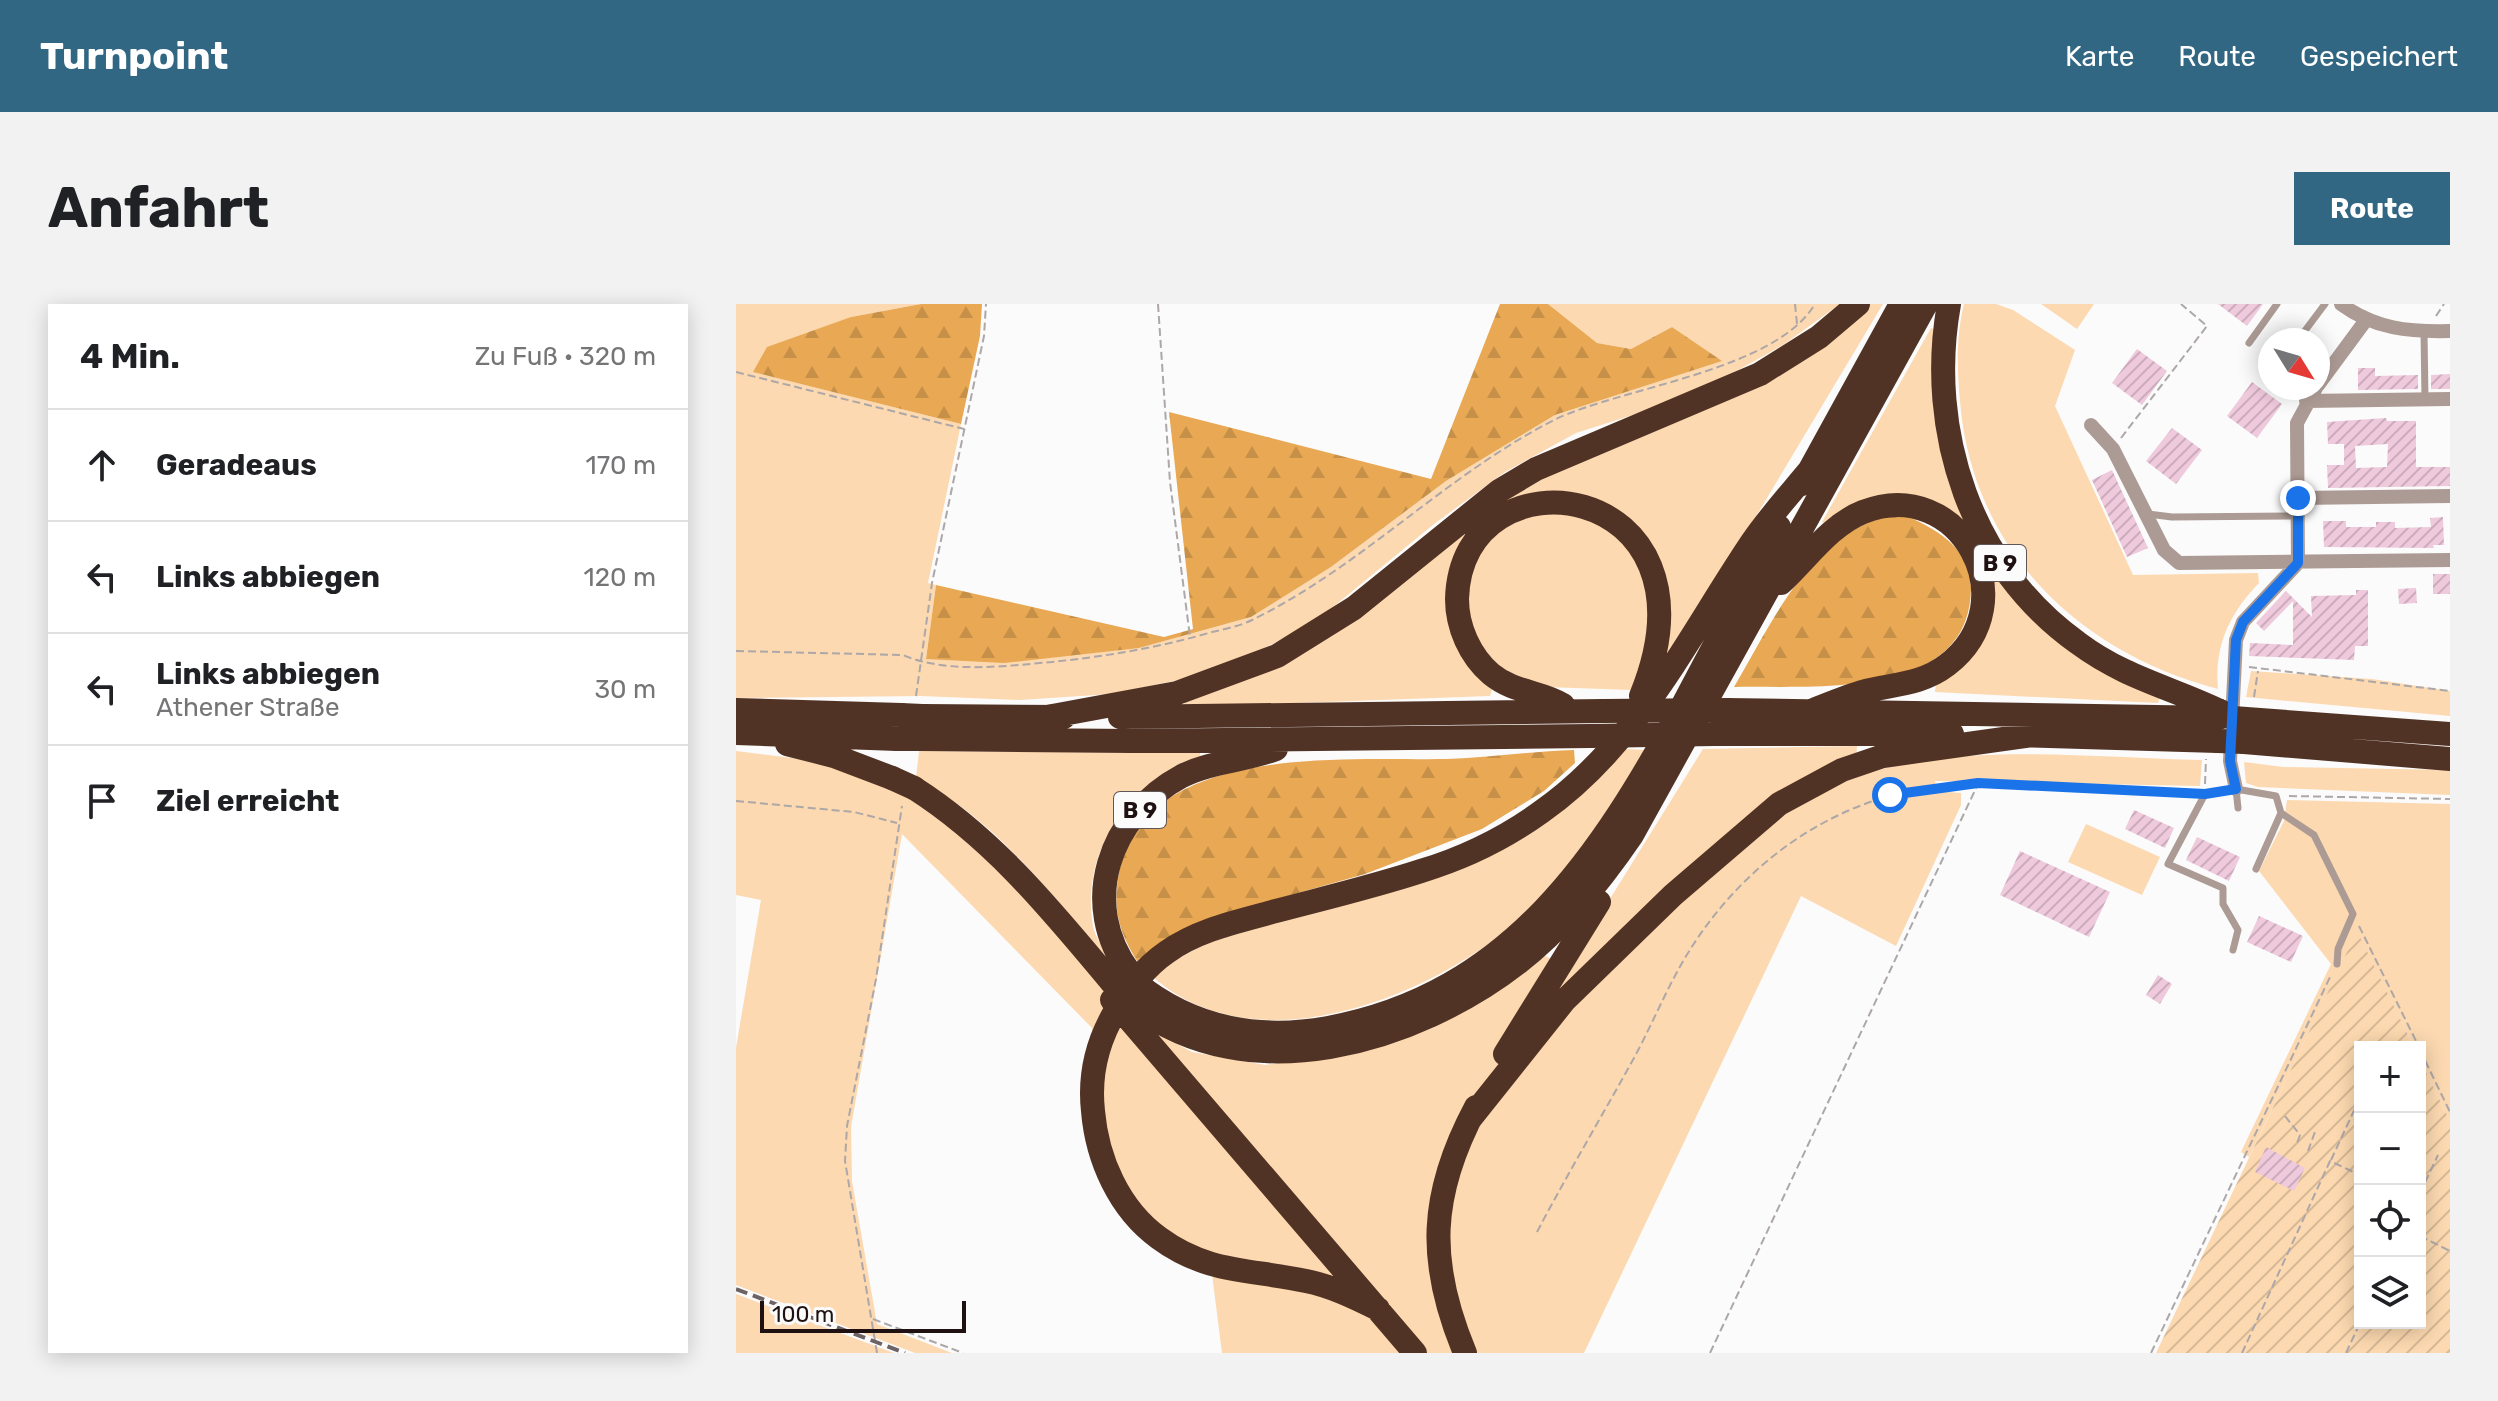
<!DOCTYPE html>
<html lang="de">
<meta charset="utf-8">
<style>
body{margin:0;font-family:Rubik,sans-serif;background:#f2f2f2;color:#202124}
.controls{position:absolute;right:24px;bottom:24px;display:grid;overflow:hidden;border-radius:0px;box-shadow:0 4px 20px #0003}
.controls button{width:72px;height:72px;display:grid;place-items:center;padding:0;border:0;border-bottom:2px solid #e0e0e0;background:#fff;color:#202124;font:40px sans-serif}
.compass{position:absolute;left:1522px;top:24px;width:72px;height:72px;border-radius:50%;background:#fff;box-shadow:0 4px 20px #0003;rotate:127deg}
.scale{position:absolute;left:24px;bottom:20px;width:206px;box-sizing:border-box;padding-left:8px;border:4px solid #1f1011;border-top:0;font-size:22px;line-height:28px;white-space:nowrap;color:#1f1011;-webkit-text-stroke:6px #fbfbfb;paint-order:stroke}
.stop{position:absolute;width:24px;height:24px;margin:-18px;border:6px solid #1a73e8;border-radius:50%;background:#fff}
.stop.end{background:#1a73e8;border-color:#fff;box-shadow:0 2px 8px #0008}
.list{margin:0;padding:0;list-style:none}
h2{display:flex;justify-content:space-between;align-items:center;height:104px;margin:0;padding:0 32px;font-size:34px}
h2 small{font-size:26px;font-weight:400;color:#757577}
.list li{display:grid;grid-template-columns:52px 1fr auto;gap:24px;align-items:center;box-sizing:border-box;height:112px;padding:0 32px;border-top:2px solid #e0e0e0}
.list b{display:block;font-size:30px;white-space:nowrap}
.list p{margin:0;font-size:26px;white-space:nowrap;color:#757577}
.list em{font-size:26px;font-style:normal;color:#757577}
.icon{flex:none;width:44px;height:44px;fill:none;stroke:currentColor;stroke-width:2;stroke-linecap:round;stroke-linejoin:round}
.map{position:relative;flex:none;width:1714px;height:1049px;overflow:hidden;border-radius:0px}
header{display:flex;align-items:center;gap:48px;box-sizing:border-box;height:112px;padding:0 40px;background:#326783;color:#fff}
header strong{font-size:38px}
nav{display:flex;gap:44px;margin-inline-start:auto;font-size:28px}
.intro{display:flex;align-items:center;justify-content:space-between;box-sizing:border-box;height:192px;padding:0 48px}
h1{margin:0;font-size:56px}
.button{padding:20px 36px;border-radius:0px;background:#326783;color:#fff;font-size:28px;font-weight:700}
main{display:flex;gap:48px;padding:0 48px}
aside{flex:1;background:#fff;border-radius:0px;box-shadow:0 4px 20px #0003}
.map>svg:first-child{display:block}
</style>
<header>
<strong>Turnpoint</strong>
<nav><a>Karte</a><a>Route</a><a>Gespeichert</a></nav>
</header>
<div class="intro"><h1>Anfahrt</h1><a class="button">Route</a></div>
<main>
<aside>
<h2>4 Min.<small>Zu Fuß · 320 m</small></h2>
<ul class="list">
<li><svg class="icon" aria-label="ahead" viewBox="0 0 24 24"><path d="M12 20V5M6 11l6-6 6 6"/></svg><div><b>Geradeaus</b></div><em>170 m</em></li>
<li><svg class="icon" aria-label="left" viewBox="0 0 24 24"><path d="M17 20v-9H6M10 6l-5 5 5 5"/></svg><div><b>Links abbiegen</b></div><em>120 m</em></li>
<li><svg class="icon" aria-label="left" viewBox="0 0 24 24"><path d="M17 20v-9H6M10 6l-5 5 5 5"/></svg><div><b>Links abbiegen</b><p>Athener Straße</p></div><em>30 m</em></li>
<li><svg class="icon" aria-label="arrive" viewBox="0 0 24 24"><path d="M6 21V4h12l-3 4 3 4H6"/></svg><div><b>Ziel erreicht</b></div></li>
</ul>
</aside>
<div class="map">
<svg width="1714" height="1049" viewBox="0 0 1714 1049">
<defs>
<pattern id="forest-firs" width="22" height="20" patternUnits="userSpaceOnUse" patternTransform="scale(2)"><rect width="22" height="20" fill="#e8a854"/><path d="M5 1l3.5 6h-7zM16 11l3.5 6h-7z" fill="#c79048"/></pattern>
<pattern id="garden-furrows" width="10" height="10" patternUnits="userSpaceOnUse" patternTransform="scale(2)"><rect width="10" height="10" fill="#fcd9b0"/><path d="M-1 1l2-2M0 10L10 0M9 11l2-2" fill="none" stroke="#d8b996"/></pattern>
<pattern id="building-hatch" width="6" height="6" patternUnits="userSpaceOnUse" patternTransform="scale(2)"><rect width="6" height="6" fill="#efc9dc"/><path d="M-1 1l2-2M0 6l6-6M5 7l2-2" fill="none" stroke="#ccacbc"/></pattern>
</defs>
<rect width="100%" height="100%" fill="#fbfbfb"/>
<path fill="#fcd9b0" d="M0,0h185l-70,13 -97,55 207,52 -33,159 8,2 -10,73 213,-10 112,-31 80,-50 115,-86 109,-66 166,-54 -49,-34 -41,22 -34,-6 -49,-39h292l-57,41 -52,29 -92,39 -63,20 -71,39 -71,52 -118,97 -59,31 -74,27 -72,15 -91,6 -99,-4 -185,2z
M1134,0h13l-213,356 -38,30 -86,-3 -48,-17 -8,26 -305,11 -1,-6 49,-18 275,-189 345,-174z
M1228,0h32l17,6 62,40 -20,56 78,169 125,-2 1,10c-29,30 -45,62 -41,106 -139,-36 -246,-139 -258,-288 -3,-32 -4,-65 4,-97z
M1305,0h53l-17,25z
M1195,24l7,2c-13,91 5,128 39,210l-20,-22 -129,7 -6,-3z
M1247,252l177,141 -2,6 -223,-11 1,-9c63,-39 54,-60 47,-127z
M1515,367l121,8 78,12v25l-204,-19z
M1121,442l-2,31c104,-36 237,-19 347,-17l-2,26 -265,-5 2,10 24,2v12l-65,141 -95,-50 -217,457h-362l-11,-87 -70,-43 -49,-119v-76l-190,-194 -51,293 1,54 25,143 75,29h-37l-179,-68v-237l25,-148 -25,-5v-144l73,9 42,10 58,26 70,49 172,185 41,22 73,13 81,-11 87,-26 59,-34 52,-39 23,13 136,-219z
M889,445l21,1c-35,55 -69,117 -118,162 -89,83 -270,158 -375,65 48,-39 96,-48 155,-64 130,-34 225,-56 317,-164z
M183,447l281,2 1,6c-21,13 -49,25 -68,43 -33,31 -48,79 -40,124 2,11 11,23 16,33l-2,2c-57,-69 -111,-141 -191,-183z
M1508,458l39,5 167,3v25l-192,-8 -12,-4z
M1551,496l163,4v317l-30,-61v-13h-6l-57,-115 -108,225 -8,-5 90,-188 -72,-93 25,-50z
M1350,520l74,33 -18,38 -74,-33z
M0,990l158,59h-158z"/>
<path fill="url(#forest-firs)" d="M185,0h61l-2,32 -19,88 -208,-52 14,-25 84,-30z
M764,0h48l49,39 34,6 41,-22 50,34 -167,54 -109,66 -115,86 -80,50 -112,31 -135,15 -78,-4 10,-74 228,52 29,-8 -24,-217 262,67z
M1165,210c33,13 71,34 70,75 -2,113 -158,96 -237,98 39,-66 81,-163 167,-173z
M838,446l1,13 -31,28 -62,38 -117,45 -155,44 -71,46c-20,-31 -27,-55 -20,-91 25,-132 229,-112 328,-114 43,-1 85,-8 127,-9z"/>
<path fill="url(#garden-furrows)" d="M1621,627l57,116h-54v276h60v-263l30,61v232h-294z"/>
<path fill="url(#building-hatch)" fill-rule="evenodd" d="M1482,0h45l-16,22z
M1401,45l30,22 -25,34 -30,-22z
M1622,64h17v8l43,-1v14l-60,1z
M1714,70v15h-19v-14z
M1516,78l30,22 -25,34 -30,-22z
M1650,114l1,3h29v46h34v19l-122,2 -1,-23h17v-21h-16l-1,-22zM1652,140l-1,23 -31,1 -1,-22z
M1436,124l30,22 -26,34 -30,-23z
M1376,166l36,78 -21,9 -35,-77z
M1707,213l1,28h-11l1,3 -110,-1 -1,-26h23v6h30v-5h19v6l36,-1 -1,-9z
M1697,270h17v20h-17z
M1680,284l1,15 -18,1 -1,-15z
M1620,286h12v56h-13l-1,14 -105,-4 1,-13 43,2v-44l-29,30 -8,-8 30,-32 26,26 -1,-21 45,-1z
M1398,506l40,18 -9,20 -40,-19z
M1461,533l43,20 -11,24 -43,-21z
M1284,547l90,41 -21,45 -89,-42z
M1523,612l44,20 -12,26 -44,-20z
M1422,671l14,9 -12,20 -14,-9z
M1530,843l39,21 -11,23 -39,-19z"/>
<g fill="none" stroke-linecap="round" stroke-linejoin="round">
<path stroke="#ada7a8" stroke-width="2" stroke-dasharray="8 4" stroke-linecap="butt" d="M422,0l12,178 20,155
M1059,0l2,20
M1700,12l8,-12
M0,68l228,57
M1385,134l86,-112 -26,-22
M0,347l167,4c44,19 102,11 149,7 55,-6 106,-14 160,-30 13,-3 28,-6 40,-12 109,-53 194,-145 302,-200 68,-33 221,-49 261,-116
M1513,363l201,24
M180,392l16,-113 52,-247 2,-32
M1518,393l4,-26
M1469,480l1,-25
M1553,492l161,3
M0,497l118,11 43,11
M1623,622l60,121
M1684,746l30,62
M1549,812l15,19 -4,11
M1572,847l8,-22
M1595,856l27,-58
M1684,889l18,-38
M801,928c31,-59 65,-116 97,-174 20,-37 36,-78 59,-113 56,-86 142,-146 245,-159 76,-10 176,4 254,7
M1684,932l30,15
M137,1015l90,34
M141,1049l-32,-192 2,-35 29,-147 26,-173
M974,1049l267,-567
M1415,1049l180,-378
M1506,1049l88,-192 30,14
M1610,1049l14,-30"/>
<path stroke="#ac9b94" stroke-width="7" d="M1688,28l1,67
M1562,36l27,-36
M1513,39l28,-39
M1412,210l24,3 126,-1
M1500,485l40,7 5,17 33,22 39,79 -15,35 -1,15
M1520,565l25,-56
M1497,646l5,-20 -15,-26v-16l-55,-24 37,-70 31,-5 2,19"/>
<path stroke="#ac9b94" stroke-width="14" d="M1605,0c34,25 68,28 109,27
M1582,81l48,-65
M1570,97l144,-2
M1355,121l22,24 51,101 15,13 271,-3
M1562,194l152,-2
M1562,259l-1,-140 19,-35
M1500,485l-6,-28 6,-121 7,-18 55,-59"/>
<path stroke="#513326" stroke-width="24" d="M1213,0c-23,127 22,263 129,339 47,35 92,44 142,68
M1066,180l99,-180
M1045,279c26,-24 49,-58 82,-71 96,-38 166,90 84,153 -26,20 -55,19 -85,27 -16,5 -31,11 -46,17
M827,401c-23,-14 -49,-12 -72,-31 -21,-18 -34,-47 -34,-75 4,-156 273,-122 184,97
M0,406l165,5
M991,406l492,8
M186,412l142,1
M311,413l130,-24 100,-37 77,-48 145,-117 37,-22 224,-95 59,-37 39,-33
M384,413l483,-6
M1497,414l217,16
M0,429l161,6
M978,430h238
M1281,431l201,6
M184,435l211,2 459,-5
M1508,438l206,17
M51,440l47,12 58,22
M178,484c83,53 142,128 205,203
M394,669c-52,-69 -21,-158 52,-197 30,-15 63,-15 94,-27
M409,686c55,40 116,50 183,38 184,-34 273,-173 356,-325 31,-59 63,-118 95,-176
M398,701c114,88 281,38 385,-43 45,-35 81,-80 113,-127l294,-531
M392,714l287,335
M769,750l94,-152
M734,815l94,-118 109,-106 106,-91 63,-34 41,-14 149,-21
M642,1005c-24,-12 -47,-23 -72,-28 -55,-12 -98,-7 -147,-43 -40,-29 -62,-79 -66,-127 -4,-36 5,-71 23,-101 14,-23 29,-43 51,-58 31,-22 69,-30 105,-40 49,-13 100,-25 149,-41 43,-13 84,-33 120,-59 96,-67 147,-175 211,-270 17,-25 38,-48 57,-71
M729,1049c-38,-91 -36,-158 11,-246"/>
<path stroke="#6d6364" stroke-width="4" stroke-dasharray="12 6" stroke-linecap="butt" d="M0,985l169,64"/>
<path stroke="#513326" stroke-width="24" d="M867,407l124,-1
M1484,407l13,7
M165,411l21,1
M854,432l124,-2
M161,435h23
M1482,437l26,1
M156,474l22,10
M394,669l15,17
M376,696l16,18"/>
</g>
<g fill="none" stroke-linecap="round" stroke-linejoin="round">
<path stroke="#1a73e8" stroke-width="10" d="M1154,491l88,-12 227,11 31,-5 -6,-28 6,-121 7,-18 55,-59v-65"/>
</g>
<g text-anchor="middle" dominant-baseline="central" stroke-width="7" stroke-linejoin="round" paint-order="stroke">
<g fill="#fbfbfb" stroke="#615657" stroke-width="2">
<rect x="1238" y="241" width="52" height="36" rx="6"/>
<rect x="378" y="488" width="52" height="36" rx="6"/>
</g>
<g font-size="22" font-weight="bold" fill="#1f1011">
<text x="1264" y="259">B 9</text>
<text x="404" y="506">B 9</text>
</g>
</g>
</svg>
<div class="controls">
<button>+</button>
<button>−</button>
<button><svg class="icon" aria-label="locate" viewBox="0 0 24 24"><circle cx="12" cy="12" r="6"/><path d="M12 2v4M12 18v4M2 12h4M18 12h4"/></svg></button>
<button><svg class="icon" aria-label="layers" viewBox="0 0 24 24"><path d="M12 4l9 5-9 5-9-5zM3 14l9 5 9-5"/></svg></button>
</div>
<svg class="compass" viewBox="-18 -18 36 36"><path d="M0-13l5 13h-10z" fill="#e53935"/><path d="M0 13l5-13h-10z" fill="#757577"/></svg>
<div class="scale">100 m</div>
<div class="stop" style="left:1154px;top:491px"></div>
<div class="stop end" style="left:1562px;top:194px"></div>
</div>
</main>
